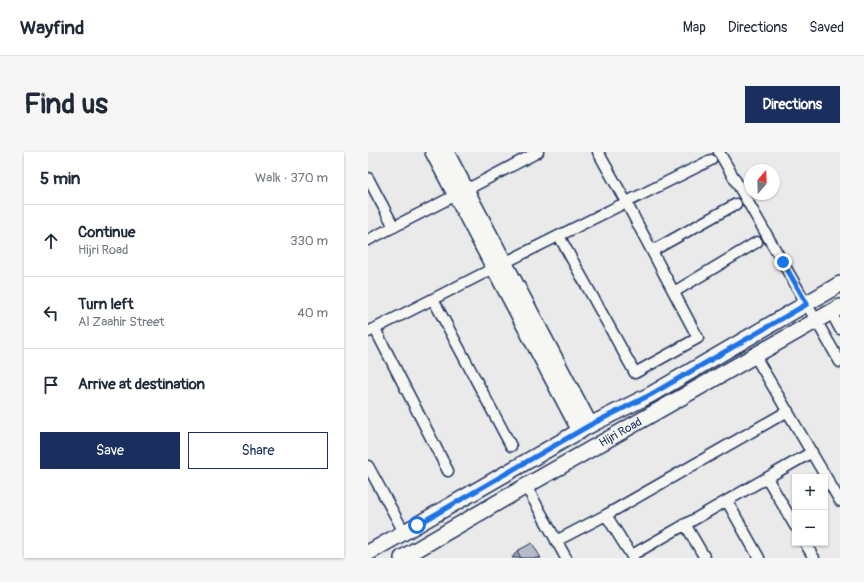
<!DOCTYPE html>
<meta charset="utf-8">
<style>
body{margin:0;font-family:Pangolin,sans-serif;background:#f6f6f7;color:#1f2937}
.controls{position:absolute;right:12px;bottom:12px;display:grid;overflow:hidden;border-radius:0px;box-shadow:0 1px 3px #0004}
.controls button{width:36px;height:36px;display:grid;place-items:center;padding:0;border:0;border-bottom:1px solid #e0e1e3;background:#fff;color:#1f2937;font:20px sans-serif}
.compass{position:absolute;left:376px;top:12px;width:36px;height:36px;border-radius:50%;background:#fff;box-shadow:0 1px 3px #0004;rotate:19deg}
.stop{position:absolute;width:12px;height:12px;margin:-9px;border:3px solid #1a73e8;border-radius:50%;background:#fff}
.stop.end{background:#1a73e8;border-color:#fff;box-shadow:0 1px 4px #0008}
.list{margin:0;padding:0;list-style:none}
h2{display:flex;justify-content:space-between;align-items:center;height:52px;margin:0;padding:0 16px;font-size:17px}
h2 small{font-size:13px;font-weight:400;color:#747a83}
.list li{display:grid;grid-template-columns:26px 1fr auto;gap:12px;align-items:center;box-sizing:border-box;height:72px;padding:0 16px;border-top:1px solid #e0e1e3}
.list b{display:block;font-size:15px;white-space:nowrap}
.list p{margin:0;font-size:13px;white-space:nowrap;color:#747a83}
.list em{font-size:13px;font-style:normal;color:#747a83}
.actions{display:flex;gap:8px;padding:12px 16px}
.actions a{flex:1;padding:9px 0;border:1px solid #1b2f5e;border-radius:0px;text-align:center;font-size:14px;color:#1b2f5e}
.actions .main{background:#1b2f5e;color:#fff}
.icon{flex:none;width:22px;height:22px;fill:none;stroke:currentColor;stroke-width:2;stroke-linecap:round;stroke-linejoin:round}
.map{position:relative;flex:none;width:472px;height:406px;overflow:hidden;border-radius:0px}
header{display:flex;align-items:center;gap:24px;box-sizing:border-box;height:56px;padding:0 20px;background:#fff;border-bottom:1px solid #e0e1e3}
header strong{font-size:19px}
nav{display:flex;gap:22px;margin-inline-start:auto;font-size:14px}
.intro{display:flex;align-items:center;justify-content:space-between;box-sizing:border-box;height:96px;padding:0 24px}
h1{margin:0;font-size:28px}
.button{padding:10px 18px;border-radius:0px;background:#1b2f5e;color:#fff;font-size:14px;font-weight:700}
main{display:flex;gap:24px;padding:0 24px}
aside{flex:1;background:#fff;border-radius:0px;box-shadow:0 1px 3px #0004}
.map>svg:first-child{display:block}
</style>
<header>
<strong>Wayfind</strong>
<nav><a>Map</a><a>Directions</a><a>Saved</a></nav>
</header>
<div class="intro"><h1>Find us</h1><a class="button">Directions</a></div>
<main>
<aside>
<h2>5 min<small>Walk · 370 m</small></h2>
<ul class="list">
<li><svg class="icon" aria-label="ahead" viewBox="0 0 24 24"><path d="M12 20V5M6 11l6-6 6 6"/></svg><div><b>Continue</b><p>Hijri Road</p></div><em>330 m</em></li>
<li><svg class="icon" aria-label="left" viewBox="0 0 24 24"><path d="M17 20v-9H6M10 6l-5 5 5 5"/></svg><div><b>Turn left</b><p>Al Zaahir Street</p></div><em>40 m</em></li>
<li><svg class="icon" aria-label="arrive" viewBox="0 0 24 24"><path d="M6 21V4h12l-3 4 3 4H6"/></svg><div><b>Arrive at destination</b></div></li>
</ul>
<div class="actions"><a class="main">Save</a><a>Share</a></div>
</aside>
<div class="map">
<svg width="472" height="406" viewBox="0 0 472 406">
<rect width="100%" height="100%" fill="#e9eae9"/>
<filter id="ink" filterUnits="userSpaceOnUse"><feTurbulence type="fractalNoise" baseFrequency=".025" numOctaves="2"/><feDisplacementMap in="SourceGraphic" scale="8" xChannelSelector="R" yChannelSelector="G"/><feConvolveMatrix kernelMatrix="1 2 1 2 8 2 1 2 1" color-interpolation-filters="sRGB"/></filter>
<g filter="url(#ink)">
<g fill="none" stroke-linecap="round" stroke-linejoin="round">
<g stroke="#1b2f5e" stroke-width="13">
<path id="street" d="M351,0l121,210
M0,26l26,49
M98,38l72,-38
M191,84l76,137 63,-35 -72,-136 -28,-50
M0,88l88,-45
M284,99l84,-47
M136,111l207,-103
M306,140l83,-50
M65,147l78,147
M463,160l9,17
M7,177l73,142
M0,180l126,-64
M387,204l85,145
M0,314l36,66
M399,326l28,48
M158,334l40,72
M359,349l32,57
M238,363l27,43
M317,372l20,34
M188,389l50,-26 182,-104
M437,391l9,15
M264,403l180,-103"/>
</g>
<g stroke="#1b2f5e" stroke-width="18">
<g id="secondary">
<path d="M65,0l147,279"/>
<path d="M78,0l144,273"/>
<path d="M0,401l222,-128 60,-30 190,-111"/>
<path id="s1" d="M34,406l124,-72 314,-179"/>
</g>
</g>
<use href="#street" stroke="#f6f6f2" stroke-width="10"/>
<use href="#secondary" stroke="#f6f6f2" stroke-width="15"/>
</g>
<path fill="#9da1aa" stroke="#1b2f5e" d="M149,399l24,7h-29z"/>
<path fill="#b6bbc6" stroke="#1b2f5e" d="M164,391l9,15h-20l-4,-7z"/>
</g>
<g fill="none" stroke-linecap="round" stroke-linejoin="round" filter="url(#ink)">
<path stroke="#1a73e8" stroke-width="5" d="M49,373l173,-100 60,-30 157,-91 -24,-42"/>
</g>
<g text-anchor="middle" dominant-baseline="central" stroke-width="4" stroke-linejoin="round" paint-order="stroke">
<g font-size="12" fill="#1b2f5e" stroke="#f6f6f2">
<text stroke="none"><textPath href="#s1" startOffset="252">Hijri Road</textPath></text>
</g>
</g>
</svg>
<div class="controls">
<button>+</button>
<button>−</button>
</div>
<svg class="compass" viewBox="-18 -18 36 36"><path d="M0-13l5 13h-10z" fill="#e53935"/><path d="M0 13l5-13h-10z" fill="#747a83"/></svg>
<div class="stop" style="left:49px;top:373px"></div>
<div class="stop end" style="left:415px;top:110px"></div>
</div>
</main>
